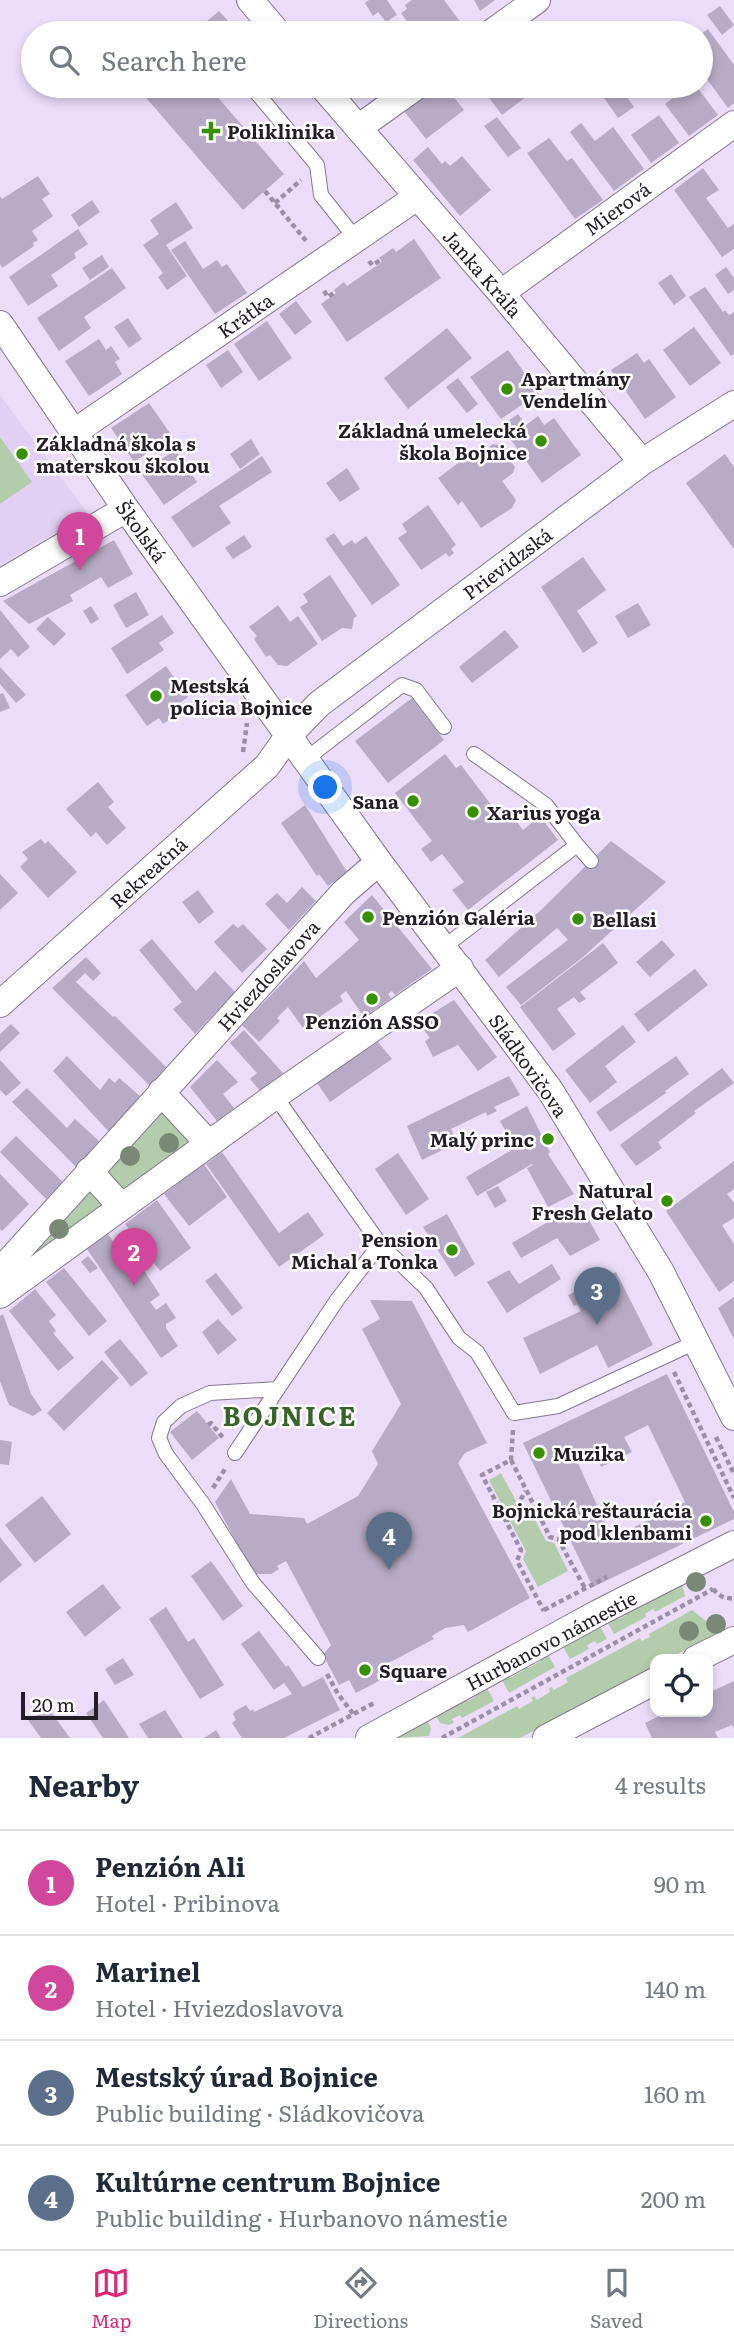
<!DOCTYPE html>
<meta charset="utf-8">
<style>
body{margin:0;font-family:Literata,serif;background:#f6f6f7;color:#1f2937}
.controls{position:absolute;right:21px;bottom:21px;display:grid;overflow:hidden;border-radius:14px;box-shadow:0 4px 10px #0003}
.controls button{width:63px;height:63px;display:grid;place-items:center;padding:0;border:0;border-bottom:2px solid #e0e1e3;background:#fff;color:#1f2937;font:35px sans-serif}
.scale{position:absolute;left:21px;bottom:18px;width:77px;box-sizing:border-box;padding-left:7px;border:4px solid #221d27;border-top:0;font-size:19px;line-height:24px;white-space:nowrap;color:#221d27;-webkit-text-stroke:5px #fff;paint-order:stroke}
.you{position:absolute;left:326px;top:788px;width:24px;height:24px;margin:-18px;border:5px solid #fff;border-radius:50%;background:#1a73e8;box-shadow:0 0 0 10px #1a73e833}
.badge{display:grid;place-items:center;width:46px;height:46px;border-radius:50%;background:#db2777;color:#fff;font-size:23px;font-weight:700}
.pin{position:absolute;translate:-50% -58px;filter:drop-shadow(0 2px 4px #0008)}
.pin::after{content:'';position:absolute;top:37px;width:24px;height:21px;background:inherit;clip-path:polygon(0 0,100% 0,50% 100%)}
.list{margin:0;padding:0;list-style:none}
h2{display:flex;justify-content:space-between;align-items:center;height:91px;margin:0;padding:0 28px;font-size:30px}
h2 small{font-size:23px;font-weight:400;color:#747a83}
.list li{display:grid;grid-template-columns:46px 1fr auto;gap:21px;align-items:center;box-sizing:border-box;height:105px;padding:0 28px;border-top:2px solid #e0e1e3}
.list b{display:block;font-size:26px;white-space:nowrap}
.list p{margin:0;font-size:23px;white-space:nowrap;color:#747a83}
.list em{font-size:23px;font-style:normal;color:#747a83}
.icon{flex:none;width:38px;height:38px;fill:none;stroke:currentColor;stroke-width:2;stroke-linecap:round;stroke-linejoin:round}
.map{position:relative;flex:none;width:734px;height:1738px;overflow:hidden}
.search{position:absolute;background:#fff;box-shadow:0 4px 10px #0003;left:21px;right:21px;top:21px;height:77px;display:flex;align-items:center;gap:18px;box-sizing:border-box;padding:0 24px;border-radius:38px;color:#747a83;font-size:26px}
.sheet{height:511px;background:#fff}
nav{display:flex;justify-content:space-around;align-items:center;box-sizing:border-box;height:98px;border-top:2px solid #e0e1e3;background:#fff;font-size:19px;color:#747a83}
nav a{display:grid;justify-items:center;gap:4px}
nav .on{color:#db2777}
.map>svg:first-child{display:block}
</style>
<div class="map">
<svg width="734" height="1738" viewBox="0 0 734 1738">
<rect width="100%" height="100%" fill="#ebddf9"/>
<path fill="#e1d0f3" d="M0,395l88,119 -88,51z"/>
<path fill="#b3ccab" d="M0,437l32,45 -32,22z
M159,1108l35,31 -74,54 -17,-19z
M88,1186l19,21 -75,57 -7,-8z
M501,1473l15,28 -9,14 -18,-35z
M519,1507l10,1 17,33 8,2 14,28 -30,16 -15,-28 3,-8 -16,-30z
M682,1584l3,12 -30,16 -2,-3 -8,5 1,3 -32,17 -8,-14 10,-5 2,4 8,-4 -1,-4z
M692,1610l18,14 3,-5h6l2,8 5,2 -58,30h-13v7l-135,72h-62l59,-32 2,3 14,-8 -2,-3 3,-2 3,4 13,-8 -1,-4 3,-1 2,3 14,-8 -2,-4 74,-40 2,3 8,-4 -1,-3z
M599,1624l8,15 -10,5 -2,-3 -8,4 2,4 -19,10 -8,-14z
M547,1653l8,14 -46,26 -8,-15 7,-4 2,4 14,-8 -2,-4 3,-1 3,3 13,-7 -1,-4z
M486,1686l8,15 -32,17 -2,-3 -8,4 2,4 -5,2 -9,-2 -5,-9 31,-17 2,4 7,-4 -1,-4z
M426,1719l5,9 -2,8 -33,2z"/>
<path fill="#b8abc5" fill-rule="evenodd" d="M369,0h18l10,15 -11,7 -8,-10 -5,4 -8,-13z
M412,0h32l18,24 -12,9h-35l-14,-20 6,-4 -2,-4z
M474,0h21l-15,11z
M720,6l14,19 -12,10 -15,-20z
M219,11l19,21 5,-4 4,5h-54z
M708,29l26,36v38l-6,5 -27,-37v-37z
M136,86h74l-1,1 75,87 -41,36z
M356,86h21l-14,10z
M438,86h7l19,24 -38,29 -22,-28z
M480,86h40l7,10 -25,19z
M539,86h18l-12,8z
M613,86h6l15,21 -16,11 -16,-23z
M697,87l21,28 -29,21 -24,-32 19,-15 3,5z
M659,115l20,28 -28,20 -20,-28z
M497,117l24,31 -13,9 -24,-31z
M581,123l14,18 18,-14 31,42 -30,22 -44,-59z
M549,138l18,23 5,-3 31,42 -28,19 -48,-66z
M428,147l14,17 3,-3 5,5 12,-10 29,34 -31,26 -47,-56z
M703,168l16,22 -13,8 22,30 6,-4v25l-12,8 -48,-67z
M38,176l12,18 -8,5 11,17 -21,15 6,9 -5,3 1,3 -32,22 -2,-4v-68l2,3z
M92,200l8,12 -21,15 -8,-12z
M176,202l17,26 -27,17 21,31 -20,14 -9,-13 5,-4 -20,-28 16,-11 -9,-14z
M78,229l10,15 -14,9 2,5 -25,17 7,11 -30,20 -19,-29z
M414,239l27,39 -94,64 -26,-38 15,-11 -2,-3 10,-8 3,4 35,-24 -3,-4 14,-10 3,4z
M185,241l18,28 14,-9 5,7 5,-3 20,29 -32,21 -44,-64z
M102,255l7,12 -19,13 -8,-12z
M726,267l8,11v12l-6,4 -13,-19z
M112,268l14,20 -42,29 7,11 -32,23 -22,-33z
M671,274l15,22 -12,9 -16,-22z
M705,287l18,25 2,-2 4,5 5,-3v42l-3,2 -42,-59z
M296,301l16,21 -17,13 -16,-21z
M128,318l14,21 -13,9 -15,-21z
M267,321l25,37 -33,23 -25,-37z
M694,327l27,36 -31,23 -27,-36z
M447,328l25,30 -64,51 -24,-31z
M99,339l7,11 5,-4 9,13 -5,3 7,12 -33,22 -24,-35z
M228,350l15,22 -22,16 -15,-23z
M508,350l31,43 -38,26 -31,-42z
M637,353l7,10 5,-4 27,38 -31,22 -34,-49z
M458,378l20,26 -11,9 -21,-26z
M149,403l23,33 -38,26 -23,-34z
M518,414l8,11 12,-9 6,9 10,-7 27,37 -39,28 -41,-57z
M251,439l9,15 -20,15 -10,-15z
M493,444l6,1 16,22 -2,6 -11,8 14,19 -4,8 -31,20 -19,-27 -4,4 -20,-27 27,-20 3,4z
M175,450l22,32 -33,23 -23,-32z
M725,454l9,13v82l-48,-66z
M262,456l10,16 -53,34 12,17 -38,25 -22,-31z
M347,468l13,21 -20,13 -14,-19z
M428,505l28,40 -5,4 3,4 -5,4 -3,-4 -25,17 -23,-32 9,-6 -5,-8z
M334,533l9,13 9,-6 3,4 11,-8 34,49 -28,20 -47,-66z
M244,535l8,12 -19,12 -8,-11z
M114,540l19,34 -25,14 -7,-11 -31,18 3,6 -44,23 -26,-23z
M583,557l23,33 -29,21 21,32 -15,10 -42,-66z
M330,575l27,41 -3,2 -2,11 -10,-1 -20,13 -22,-34 8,-5 -5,-8z
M136,592l13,23 -23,13 -13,-23z
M638,603l13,22 -23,13 -13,-22z
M278,605l12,17 8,-6 20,28 -31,22 -9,-1 -8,-10 -4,2 -12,-18 3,-3 -8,-9z
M91,606l8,13 -8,5 -8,-13z
M0,610l30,37 -12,10 -7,-8 -11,10z
M162,615l12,18 -15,10 5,7 -37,24 -16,-26z
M48,617l18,17 -12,12 -18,-17z
M505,630l14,17 -47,36 -13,-16z
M166,666l22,31 -15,11 5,6 -15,10 -4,-6 -12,8 -22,-31z
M0,667l26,28 -10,8 -16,-19z
M3,693l7,15 -10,4v-18z
M412,698l32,42 -56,43 -33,-42z
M445,754l11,14 5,-3 37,49 8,-6 17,22 17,-14 18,24 -90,70 -16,-20 12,-8 -22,-28 -11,8 -10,-13 11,-8 -37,-48z
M98,782l16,20 -6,5 18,21 -19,17 -11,-13 -5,5 -25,-28z
M305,805l42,67 -19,14 -9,-12 -2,2 -36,-53z
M41,839l4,5 3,-3 29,31 -29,26 -28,-31 8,-8 -6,-7z
M611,841l55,41 -83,75 -62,48 -15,-18 62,-47 -11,-12 -58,49 -14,-17 56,-50z
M0,874l18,19 -18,17z
M302,887l14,14 -27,29 -24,-26 12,-11 10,10z
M198,890l16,22 -15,12 -17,-22z
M372,895l60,74 -37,26 -3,-4 -4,3 3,4 -27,19 -18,-26 -6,5 3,5 -40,27 -15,-21 -11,11 3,3 -21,21 -17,-17 62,-64 12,17 43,-38 -15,-18z
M233,924l5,4 5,-4 24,25 -25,24 -28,-31z
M152,939l44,52 19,-20 20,21 -40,42 -22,-25 9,-7 -43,-52z
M662,940l13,15 -25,22 -14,-15z
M603,943l15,20 -38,29 6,7 -7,4 -5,-6 -17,12 19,25 -23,17 -33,-44z
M86,957l15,16 -8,8 -8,-8 -9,9 37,35 2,-1 51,51 -16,19 -98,-98z
M695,969l13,16 -60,47 -14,-18z
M454,1000l43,57 -19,14 -20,-26 -25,12 -8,-16 5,-3 -12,-16z
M11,1024l9,9 -20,19v-18z
M623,1025l13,17 -31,24 12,16 -27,21 -25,-33z
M244,1030l39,43 -22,19 -11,-13 7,-6 -27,-30z
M378,1042l14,17 -62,43 -13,-19z
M67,1056l33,34 9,-12 6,5 4,-5 21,18 -31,36 -56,-61z
M676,1056l13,18 -24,17 1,2 -56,39 -14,-20z
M0,1060l21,23 -15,13 -6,-6z
M217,1060l21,22 -15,12 11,14 -17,13 -27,-34z
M722,1068l12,15 -40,28 2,2 -38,29 4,6 -26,18 -16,-21z
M509,1076l11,19 -26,12 3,4 -10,5 -1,-4 -35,17 6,14 -35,17 -15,-34z
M27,1088l40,40 8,-9 24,22 -22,27 -65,-66z
M527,1106l23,46 -2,2 26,40 -26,13 -21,-39 6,-3 -1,-1 -55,32 -11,-19 49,-29 -15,-27z
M16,1136l47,46 -17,17 -46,-47z
M222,1152l57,81 29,-21 16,23 -45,32 -73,-103z
M398,1153l31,46 -23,16 -31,-46z
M734,1161v28l-7,5 7,9v15l-12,7 12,19v37l-15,11 -53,-81z
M204,1164l23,33 -38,29 -25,-32z
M0,1174l29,30 -27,27 -2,-2z
M498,1186l9,15 -12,7 -9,-16z
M157,1200l34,48 -31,23 -35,-47z
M580,1203l20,37 -30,16 -13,-18 -36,20 -9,-15z
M447,1214l28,50 -20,13 -32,-50z
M108,1234l27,40 8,-5 17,26 -10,7 6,8 10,-7 10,15 -10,6v4l12,18 -17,12 -74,-109z
M88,1256l10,12 -8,5 -9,-11z
M552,1264l9,15 -54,34 -20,-31 22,-12 10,14z
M64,1268l43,53 -18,15 -43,-54z
M616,1272l37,73 -45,23 -11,-23 -57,29 -17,-36 58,-27 -4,-7 -3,2 -6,-11 21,-10 -3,-5 17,-7 2,4z
M216,1273l27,35 -11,8 -27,-35z
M35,1289l21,26 -7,6 7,10 -3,2 21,25 -16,13 -49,-60z
M734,1297v42l-16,-31z
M370,1300l42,1 75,142 -22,10 -7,10 72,135 -62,34 -4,-7 -19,3 -13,8 2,3 -51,27 5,10 -32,17 -7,-13 -10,5 -16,-30 8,-10 -45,-84 -9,5 2,3 -8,5h-18l-38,-72 16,-23 19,35 54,4 3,6 51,-28 20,-32 -6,-13 29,-47 -39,-75 18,-10z
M3,1314l28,80 11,16 -9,6 -24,-11 -9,-24v-65z
M218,1319l19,21 -19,15 -16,-23z
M120,1339l28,34 -17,14 -27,-35z
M102,1360l17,18 -55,53 -17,-18z
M667,1374l67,138v7l-141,68 -70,-144zM648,1425l37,77 -73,36 -36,-79 18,-8 7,16 31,-15 -8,-15z
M197,1411l22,27 -27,22 -22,-28z
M0,1440l12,2 -3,23 -9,-1z
M42,1496l29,38 -36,29 -30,-38z
M0,1537l22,28 -22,18z
M211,1561l32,45 -20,15 -32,-45z
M103,1584l18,24 -36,29 -19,-25z
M166,1607l22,35 6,-4 30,47 -24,14 -51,-80z
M259,1631l27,36 2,-2 15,22 20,-10 17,33 -56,28h-42l-10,-15 4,-3 -3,-6 2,-3 11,-6 4,6 3,-2 1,3 38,-18 -8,-11 -10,7 -33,-46z
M123,1658l11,17 -19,10 -10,-16z
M734,1681v48l-2,-4 -17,7 3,6h-66l-7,-15 22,-11h41v-19z
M104,1700l25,38h-26l-17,-25z
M49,1709l21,29h-29l-13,-18z
M165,1710l10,16 8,12h-35l-9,-14z
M216,1730l5,8h-17z"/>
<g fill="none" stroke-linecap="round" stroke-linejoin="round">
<g stroke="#837790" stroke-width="16">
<path id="lane" d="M251,86l66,79 4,30 35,44
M306,759l96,-74 14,5 28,37
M577,845l14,16
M444,947l133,-102 -31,-40 -72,-51
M275,1096l105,148 46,44 33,50 18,14 37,61 44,-7 138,-64
M278,1389l-68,4 -29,13 -17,16 -5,16 7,16 37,50 50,79 65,75
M235,1453l102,-153 43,-56"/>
</g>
<g stroke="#837790" stroke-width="28">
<path id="street" d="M250,0l28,33
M491,33l46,-33
M322,86l179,207 141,169
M358,128l59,-42
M501,293l233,-169
M0,324l126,185 253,353 171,228 111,182 73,145
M73,433l344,-236
M0,583l126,-74
M0,1004l267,-238 22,-31 30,-31 323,-242 92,-58
M161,1092l48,52
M89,1171l33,36
M0,1271l344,-379 35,-30
M0,1295l275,-199 185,-128
M696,1659l38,-19
M369,1738l229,-125 136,-69
M546,1738l109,-57"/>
</g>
<path stroke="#9a8fa4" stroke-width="4.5" stroke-dasharray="5 3.5" stroke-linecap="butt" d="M265,191l42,51
M275,203l26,-23
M369,261l3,4 9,-5
M324,291l4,6 7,-5
M243,752l4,-29
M674,1372l60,126
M208,1425l3,-2 13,16
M513,1430l-2,30 -29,15 39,75 -4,11 27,50
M716,1437l18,37
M511,1460l39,77 8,2 28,51
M213,1488l12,-19
M507,1521l19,-30
M713,1589c6,7 12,10 21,9
M544,1610l63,-33
M327,1674l11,20 17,22
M309,1738l67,-36
M442,1738l271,-149"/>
<use href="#lane" stroke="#fff" stroke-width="14"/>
<use href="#street" stroke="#fff" stroke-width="26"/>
</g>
<g fill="#7a8878">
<circle cx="169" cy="1143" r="10"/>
<circle cx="130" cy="1156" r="10"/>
<circle cx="59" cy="1229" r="10"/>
<circle cx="696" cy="1582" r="10"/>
<circle cx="716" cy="1624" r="10"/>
<circle cx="689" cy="1631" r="10"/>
</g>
<g fill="#379000" stroke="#fff" stroke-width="2.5">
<path d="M207.5 120.5h7v7h7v7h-7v7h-7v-7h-7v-7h7z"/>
<circle cx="507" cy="389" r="7"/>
<circle cx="541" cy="441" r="7"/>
<circle cx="22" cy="454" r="7"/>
<circle cx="156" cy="696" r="7"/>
<circle cx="413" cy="801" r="7"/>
<circle cx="473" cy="812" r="7"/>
<circle cx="368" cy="917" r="7"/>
<circle cx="578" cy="919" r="7"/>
<circle cx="372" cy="999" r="7"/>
<circle cx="548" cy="1139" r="7"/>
<circle cx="667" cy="1201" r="7"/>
<circle cx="452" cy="1250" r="7"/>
<circle cx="539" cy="1453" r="7"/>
<circle cx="706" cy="1521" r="7"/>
<circle cx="365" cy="1670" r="7"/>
</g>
<g text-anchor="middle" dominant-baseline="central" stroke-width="5" stroke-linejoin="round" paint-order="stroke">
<g font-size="19" font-weight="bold" fill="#221d27" stroke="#fff" text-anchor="start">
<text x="227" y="131">Poliklinika</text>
<text x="521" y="378">Apartmány<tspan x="521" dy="22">Vendelín</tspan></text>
<text x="527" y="430" text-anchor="end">Základná umelecká<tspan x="527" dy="22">škola Bojnice</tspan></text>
<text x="36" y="443">Základná škola s<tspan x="36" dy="22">materskou školou</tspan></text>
<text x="170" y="685">Mestská<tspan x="170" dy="22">polícia Bojnice</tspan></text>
<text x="399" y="801" text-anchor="end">Sana</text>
<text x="487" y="812">Xarius yoga</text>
<text x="382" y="917">Penzión Galéria</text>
<text x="592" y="919">Bellasi</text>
<text x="372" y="1021" text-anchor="middle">Penzión ASSO</text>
<text x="534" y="1139" text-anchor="end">Malý princ</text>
<text x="653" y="1190" text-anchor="end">Natural<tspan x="653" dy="22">Fresh Gelato</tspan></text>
<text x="438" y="1239" text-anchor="end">Pension<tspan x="438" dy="22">Michal a Tonka</tspan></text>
<text x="553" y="1453">Muzika</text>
<text x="692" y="1510" text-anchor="end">Bojnická reštaurácia<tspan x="692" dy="22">pod klenbami</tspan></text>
<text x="379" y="1670">Square</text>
</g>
<g font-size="19" fill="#221d27" stroke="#fff">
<text transform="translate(617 208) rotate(-36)">Mierová</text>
<text transform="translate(483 273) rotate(49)">Janka Kráľa</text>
<text transform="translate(245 315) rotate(-35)">Krátka</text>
<text transform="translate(142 531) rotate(54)">Školská</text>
<text transform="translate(507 563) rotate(-37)">Prievidzská</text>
<text transform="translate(148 872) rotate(-42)">Rekreačná</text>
<text transform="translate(268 975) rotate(-48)">Hviezdoslavova</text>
<text transform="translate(529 1065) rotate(55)">Sládkovičova</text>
<text transform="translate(551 1640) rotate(-28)">Hurbanovo námestie</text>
</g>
<g font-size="26" font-weight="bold" letter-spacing="2" fill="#386329" stroke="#fff">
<text x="290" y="1414">BOJNICE</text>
</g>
</g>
</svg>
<div class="controls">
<button><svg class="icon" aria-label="locate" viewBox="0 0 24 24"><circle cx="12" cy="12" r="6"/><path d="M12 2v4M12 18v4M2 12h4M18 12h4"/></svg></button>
</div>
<div class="scale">20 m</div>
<div class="you"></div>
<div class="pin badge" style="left:80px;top:570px;background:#d1479c">1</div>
<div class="pin badge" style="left:134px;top:1286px;background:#d1479c">2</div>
<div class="pin badge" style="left:597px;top:1325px;background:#5c6f8a">3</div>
<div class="pin badge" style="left:389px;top:1570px;background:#5c6f8a">4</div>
<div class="search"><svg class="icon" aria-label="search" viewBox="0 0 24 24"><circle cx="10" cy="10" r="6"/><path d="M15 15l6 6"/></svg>Search here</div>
</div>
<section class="sheet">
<h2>Nearby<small>4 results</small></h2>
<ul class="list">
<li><span class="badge" style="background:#d1479c">1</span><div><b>Penzión Ali</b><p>Hotel · Pribinova</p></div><em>90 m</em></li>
<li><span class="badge" style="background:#d1479c">2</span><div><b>Marinel</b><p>Hotel · Hviezdoslavova</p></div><em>140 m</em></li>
<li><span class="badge" style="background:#5c6f8a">3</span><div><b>Mestský úrad Bojnice</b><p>Public building · Sládkovičova</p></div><em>160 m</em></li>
<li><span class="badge" style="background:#5c6f8a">4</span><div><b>Kultúrne centrum Bojnice</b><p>Public building · Hurbanovo námestie</p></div><em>200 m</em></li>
</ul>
</section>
<nav>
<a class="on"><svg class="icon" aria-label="map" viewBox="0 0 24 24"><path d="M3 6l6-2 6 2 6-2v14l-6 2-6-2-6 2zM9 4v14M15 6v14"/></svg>Map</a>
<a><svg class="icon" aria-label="directions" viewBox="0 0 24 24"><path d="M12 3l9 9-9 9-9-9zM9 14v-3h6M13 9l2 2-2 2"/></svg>Directions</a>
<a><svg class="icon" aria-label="saved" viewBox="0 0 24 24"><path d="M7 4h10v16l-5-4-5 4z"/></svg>Saved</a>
</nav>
